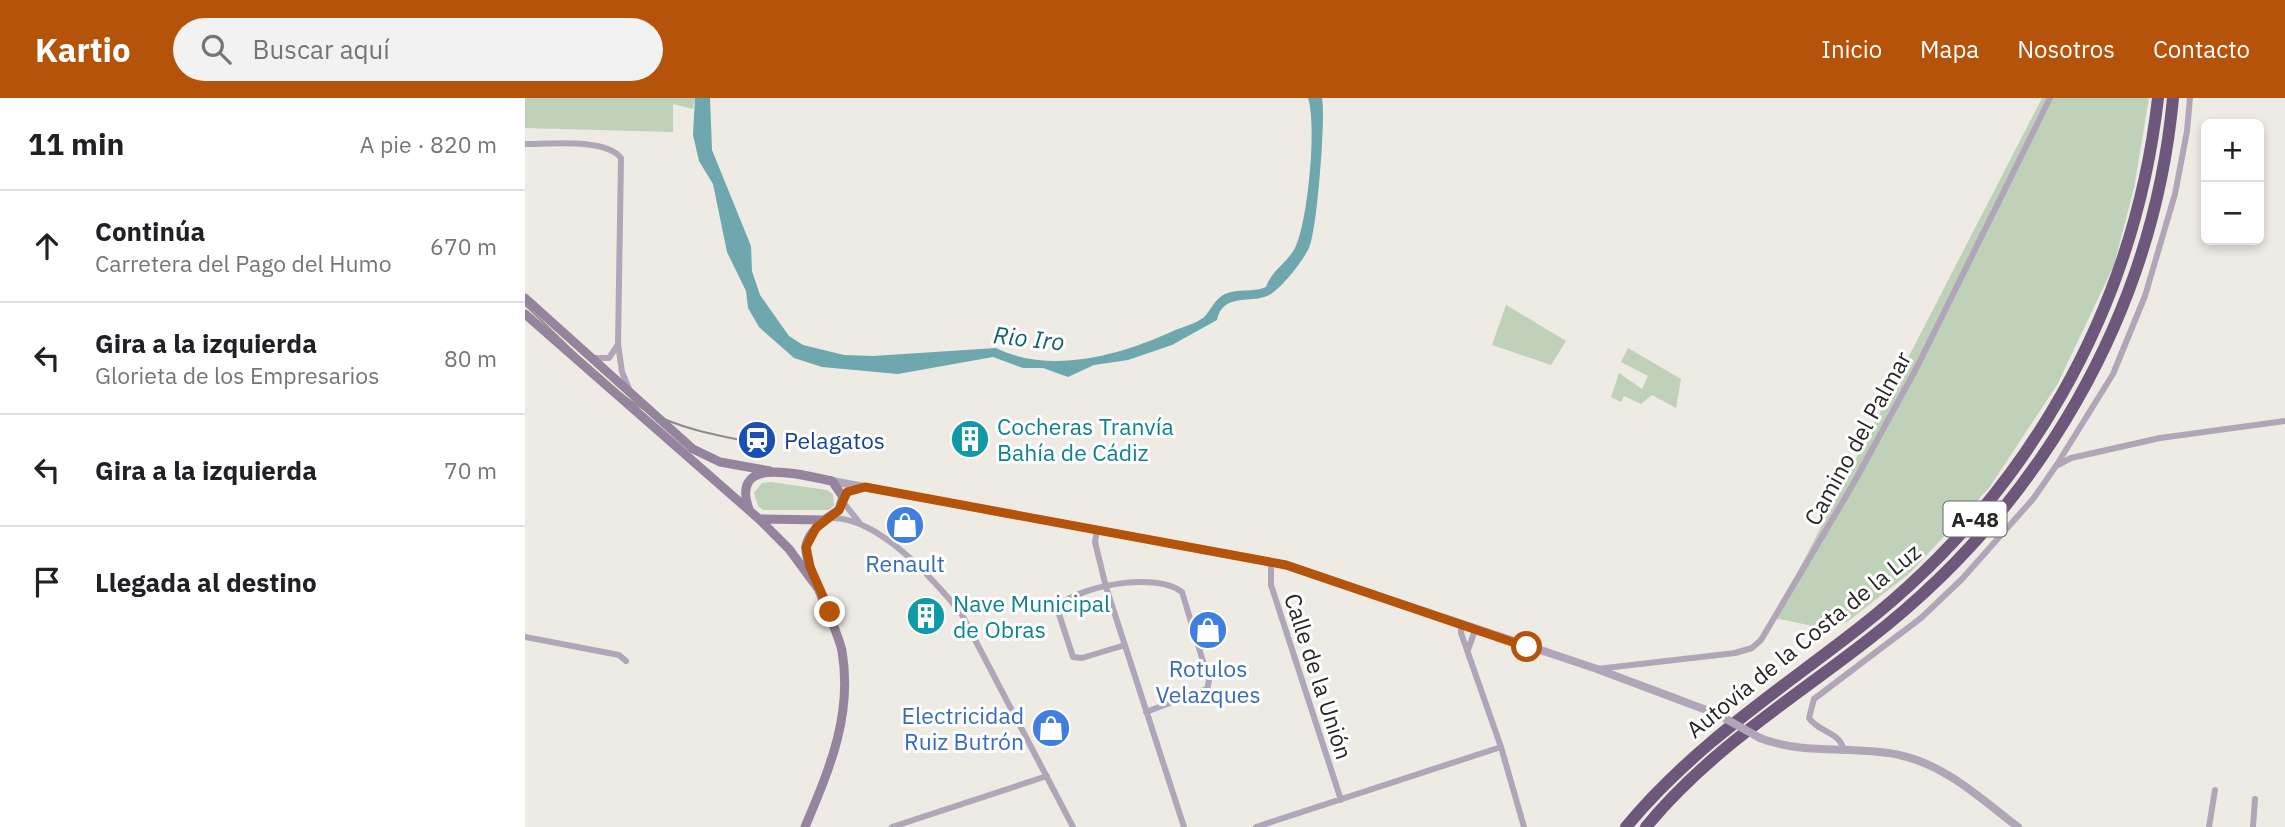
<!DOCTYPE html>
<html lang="es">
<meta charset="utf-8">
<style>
body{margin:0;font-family:"IBM Plex Sans",sans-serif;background:#f2f2f2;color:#202124}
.controls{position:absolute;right:21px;top:21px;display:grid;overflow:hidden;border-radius:10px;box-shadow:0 4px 10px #0003}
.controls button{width:63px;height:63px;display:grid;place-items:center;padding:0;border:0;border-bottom:2px solid #e0e0e0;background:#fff;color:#202124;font:35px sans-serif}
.stop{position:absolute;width:21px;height:21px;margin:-16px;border:5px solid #b45309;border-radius:50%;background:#fff}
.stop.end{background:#b45309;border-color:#fff;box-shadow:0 2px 7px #0008}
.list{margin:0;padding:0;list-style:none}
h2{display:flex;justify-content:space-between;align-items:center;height:91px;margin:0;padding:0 28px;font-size:30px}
h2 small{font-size:23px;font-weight:400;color:#757577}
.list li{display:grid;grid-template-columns:46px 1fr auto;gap:21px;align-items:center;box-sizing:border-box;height:112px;padding:0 28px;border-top:2px solid #e0e0e0}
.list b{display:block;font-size:26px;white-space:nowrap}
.list p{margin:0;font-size:23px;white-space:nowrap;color:#757577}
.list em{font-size:23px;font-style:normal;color:#757577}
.icon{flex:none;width:38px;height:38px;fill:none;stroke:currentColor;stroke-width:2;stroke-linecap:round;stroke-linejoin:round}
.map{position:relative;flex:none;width:1760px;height:729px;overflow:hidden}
header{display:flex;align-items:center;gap:42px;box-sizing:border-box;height:98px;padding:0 35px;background:#b45309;color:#fff}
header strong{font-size:33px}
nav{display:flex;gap:38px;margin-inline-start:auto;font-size:24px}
.search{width:490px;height:63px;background:#f2f2f2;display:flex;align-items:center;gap:18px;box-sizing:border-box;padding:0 24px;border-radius:38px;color:#757577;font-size:26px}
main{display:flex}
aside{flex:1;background:#fff}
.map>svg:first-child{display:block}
</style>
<header>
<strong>Kartio</strong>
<div class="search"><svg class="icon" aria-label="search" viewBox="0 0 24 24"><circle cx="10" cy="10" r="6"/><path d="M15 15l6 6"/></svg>Buscar aquí</div>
<nav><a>Inicio</a><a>Mapa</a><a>Nosotros</a><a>Contacto</a></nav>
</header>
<main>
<aside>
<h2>11 min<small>A pie · 820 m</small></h2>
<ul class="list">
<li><svg class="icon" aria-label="ahead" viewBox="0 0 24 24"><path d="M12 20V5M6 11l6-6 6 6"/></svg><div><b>Continúa</b><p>Carretera del Pago del Humo</p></div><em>670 m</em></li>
<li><svg class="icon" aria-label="left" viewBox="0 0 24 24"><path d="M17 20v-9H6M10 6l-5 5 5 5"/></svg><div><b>Gira a la izquierda</b><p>Glorieta de los Empresarios</p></div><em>80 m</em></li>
<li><svg class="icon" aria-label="left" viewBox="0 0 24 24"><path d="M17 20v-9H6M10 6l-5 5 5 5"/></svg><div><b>Gira a la izquierda</b></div><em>70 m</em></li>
<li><svg class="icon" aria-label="arrive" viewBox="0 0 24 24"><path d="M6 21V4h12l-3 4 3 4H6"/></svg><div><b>Llegada al destino</b></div></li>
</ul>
</aside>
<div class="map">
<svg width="1760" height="729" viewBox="0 0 1760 729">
<rect width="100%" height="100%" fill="#edebe4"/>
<path fill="#bfd1b8" d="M0,0h170l-2,11 -20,-5v28l-148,-4z
M1517,0h107l-15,90 -20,77 -57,120 -68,103 -79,85 -63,49 -20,7 -53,-11z
M981,207l60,36 -15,24 -59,-20z
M1103,250l53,31 -5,29 -24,-13 -11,9 -17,-8 -3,6 -10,-5 8,-24 23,16 6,-13 -27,-14z
M246,384l56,8 6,4 1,12 -6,4h-65l-5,-4 -4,-13 8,-10z"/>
<path fill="#6ea7ad" d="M170,0h15l2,52 39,96 1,25 8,24 29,41 14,9 41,10 29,1 123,-8c55,27 125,7 177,-17 9,-4 22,-7 30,-13 8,-7 11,-19 22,-24 13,-6 28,-1 41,-7 6,-17 21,-24 29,-39 13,-26 22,-124 13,-150h14c4,17 -5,135 -13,150 -7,14 -25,37 -38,46 -17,11 -48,-3 -54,26l-45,25 -44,15 -34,5 -26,12 -25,-9h-20l-30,-11 -95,17 -76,-7 -28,-9 -35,-31 -11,-19 -2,-17 -19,-39 -14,-68 -14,-23 -6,-26z"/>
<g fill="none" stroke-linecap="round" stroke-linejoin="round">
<path stroke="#b0a6b7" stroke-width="6" d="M0,46c24,0 81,-6 96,14l-3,186 4,28 7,17
M68,260h16l8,-12
M1533,367l13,-7 89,-20 125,-17
M318,404l16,20
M305,420c48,-2 103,61 131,95l112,214
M572,431l-2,13 11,45 78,240
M746,463v24l70,215
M936,527v8l40,114 23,80
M0,539l94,18 7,6
M600,547l-43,13 -9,-1 -14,-43 1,-10c25,-19 97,-32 122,-12l27,89 -2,8 -61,23
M943,552l7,-20
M1072,571l138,-16 17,-5 9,-8 91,-154 64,-117 134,-271
M1319,653c-4,-20 -25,-18 -35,-33l5,-19 107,-81 41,-39 71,-80 23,-33 57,-92 32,-78 30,-102 12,-63 3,-33
M367,729l155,-51
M731,729l245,-80
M1684,729l6,-37
M1728,729l2,-28"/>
<path stroke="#b0a6b7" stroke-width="8" d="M307,383l454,84 311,104 120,45
M318,399l8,-7 13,-3
M1235,640c45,18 93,7 139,17 47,10 82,44 119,72"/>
<path stroke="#94849d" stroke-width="9" d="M0,200l168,151 27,13 50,9
M0,216l234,205 30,30 31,42
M224,411c-20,-56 56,-33 83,-28l11,16 -4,13 -15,10 -65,-1
M280,729c24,-57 48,-112 37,-176 -5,-25 -39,-88 -36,-105 2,-11 11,-19 18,-26"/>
<path stroke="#6d577a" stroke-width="12" d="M1101,729c67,-81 151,-135 233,-199 168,-131 275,-319 299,-530
M1121,729c62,-76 145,-127 222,-187 170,-131 285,-326 305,-542"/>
<path stroke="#8e8d88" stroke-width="2" d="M0,207c35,32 81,84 122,106 33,18 73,25 109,32"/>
<path stroke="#b0a6b7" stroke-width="8" d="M1192,616l43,24"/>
</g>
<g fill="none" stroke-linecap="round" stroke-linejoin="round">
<path stroke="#b45309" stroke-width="9" d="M305,514l-20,-45 -4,-20 10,-19 23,-18 8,-18 18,-5 421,78 241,82"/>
</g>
<defs>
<g id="building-disc" transform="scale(2.0125)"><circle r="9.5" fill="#0f9aa8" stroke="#fff"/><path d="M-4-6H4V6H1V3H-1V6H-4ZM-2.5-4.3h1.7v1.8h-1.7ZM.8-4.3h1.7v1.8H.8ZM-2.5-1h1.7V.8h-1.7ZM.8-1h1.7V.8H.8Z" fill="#fff"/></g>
<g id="station-disc" transform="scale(2.0125)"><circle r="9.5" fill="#1a4fb4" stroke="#fff"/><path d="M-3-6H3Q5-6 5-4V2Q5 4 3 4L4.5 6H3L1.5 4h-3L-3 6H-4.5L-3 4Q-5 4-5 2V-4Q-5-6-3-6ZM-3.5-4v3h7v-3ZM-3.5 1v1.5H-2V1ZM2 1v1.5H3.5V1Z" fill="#fff"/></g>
<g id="shop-disc" transform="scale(2.0125)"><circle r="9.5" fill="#3f7fe0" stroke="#fff"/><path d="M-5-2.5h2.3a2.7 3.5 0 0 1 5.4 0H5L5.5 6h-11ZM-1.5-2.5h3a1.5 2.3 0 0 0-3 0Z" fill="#fff"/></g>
</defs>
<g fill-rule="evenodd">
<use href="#building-disc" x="445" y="341"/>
<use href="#station-disc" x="232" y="342"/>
<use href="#shop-disc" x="380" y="427"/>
<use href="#building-disc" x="401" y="518"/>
<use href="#shop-disc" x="683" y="532"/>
<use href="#shop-disc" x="526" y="630"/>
</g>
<g text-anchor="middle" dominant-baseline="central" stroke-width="6" stroke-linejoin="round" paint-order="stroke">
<rect fill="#fff" stroke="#686765" stroke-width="2" x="1418.5" y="403.5" width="63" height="35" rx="5"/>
<g font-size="21" font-weight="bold" fill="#272623">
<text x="1450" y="421">A-48</text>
</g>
<g font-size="23" fill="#0d838f" stroke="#fff" text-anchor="start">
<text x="472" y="328">Cocheras Tranvía<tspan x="472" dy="26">Bahía de Cádiz</tspan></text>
<text x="428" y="505">Nave Municipal<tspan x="428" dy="26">de Obras</tspan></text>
</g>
<g font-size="23" fill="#272623" stroke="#fff">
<text transform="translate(1332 340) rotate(-61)">Camino del Palmar</text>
<text transform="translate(1278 542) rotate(-39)">Autovía de la Costa de la Luz</text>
<text transform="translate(794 578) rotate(72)">Calle de la Unión</text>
</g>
<g font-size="23" fill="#164399" stroke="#fff" text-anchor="start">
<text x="259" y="342">Pelagatos</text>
</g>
<g font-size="23" fill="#366cbe" stroke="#fff">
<text x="380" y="465">Renault</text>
<text x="683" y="570">Rotulos<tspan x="683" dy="26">Velazques</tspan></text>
<text x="499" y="617" text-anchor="end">Electricidad<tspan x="499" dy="26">Ruiz Butrón</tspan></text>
</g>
<g font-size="24" font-style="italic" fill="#13636a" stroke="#fff">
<text transform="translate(504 240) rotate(6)">Rio Iro</text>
</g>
</g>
</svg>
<div class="controls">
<button>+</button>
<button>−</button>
</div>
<div class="stop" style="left:1002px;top:549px"></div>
<div class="stop end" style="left:305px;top:514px"></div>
</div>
</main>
